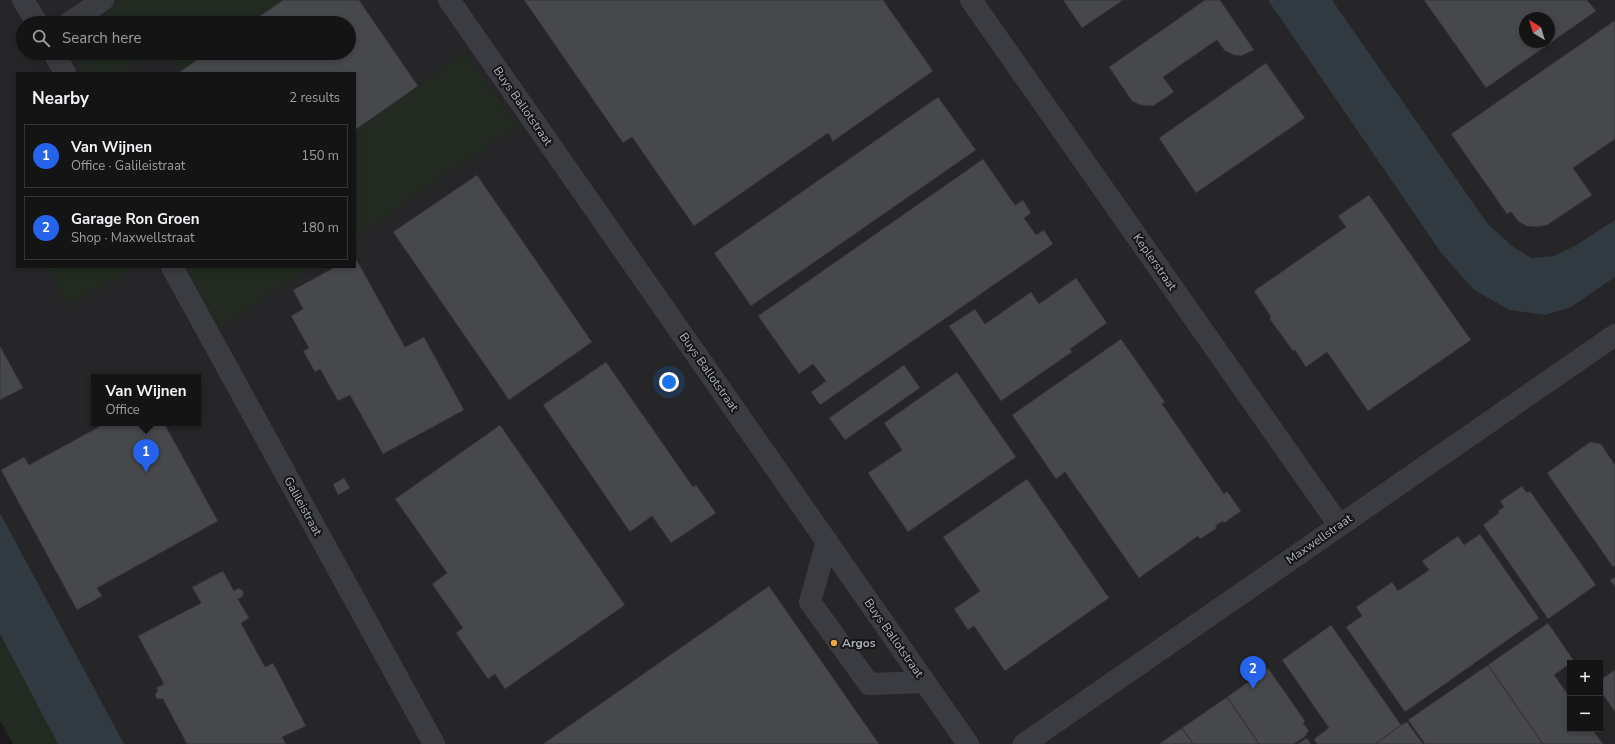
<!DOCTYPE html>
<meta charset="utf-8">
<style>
body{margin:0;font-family:"Nunito Sans",sans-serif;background:#212122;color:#f1f3f6}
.controls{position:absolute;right:12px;bottom:12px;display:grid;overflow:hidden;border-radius:0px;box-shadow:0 2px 6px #0003}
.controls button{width:36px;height:36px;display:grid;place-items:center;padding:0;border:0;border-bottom:1px solid #333334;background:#141415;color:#f1f3f6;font:20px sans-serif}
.compass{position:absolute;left:1519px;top:12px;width:36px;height:36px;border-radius:50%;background:#141415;box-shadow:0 2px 6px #0003;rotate:322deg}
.you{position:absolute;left:669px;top:382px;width:14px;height:14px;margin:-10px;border:3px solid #fff;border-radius:50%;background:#1a73e8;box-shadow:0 0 0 6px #1a73e833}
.badge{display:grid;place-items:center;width:26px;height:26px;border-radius:50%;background:#2563eb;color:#fff;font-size:13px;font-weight:700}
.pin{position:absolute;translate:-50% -33px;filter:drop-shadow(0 1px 2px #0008)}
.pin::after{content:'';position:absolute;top:21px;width:14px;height:12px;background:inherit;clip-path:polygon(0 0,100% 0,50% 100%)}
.popup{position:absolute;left:91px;top:374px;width:110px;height:52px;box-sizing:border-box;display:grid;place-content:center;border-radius:0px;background:#141415;filter:drop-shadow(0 1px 3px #0005);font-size:13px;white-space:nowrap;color:#9d9ea0}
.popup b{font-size:15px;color:#f1f3f6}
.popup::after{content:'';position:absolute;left:50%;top:100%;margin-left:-8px;border:8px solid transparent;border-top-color:#141415}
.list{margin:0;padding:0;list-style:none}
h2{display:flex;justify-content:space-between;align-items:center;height:52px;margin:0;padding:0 16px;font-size:17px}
h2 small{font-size:13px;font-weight:400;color:#9d9ea0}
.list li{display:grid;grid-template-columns:26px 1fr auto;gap:12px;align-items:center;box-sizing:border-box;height:64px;margin:0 8px 8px;padding:0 8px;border:1px solid #333334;border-radius:0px}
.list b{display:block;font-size:15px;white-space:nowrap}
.list p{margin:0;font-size:13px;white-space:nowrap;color:#9d9ea0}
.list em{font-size:13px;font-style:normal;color:#9d9ea0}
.icon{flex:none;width:22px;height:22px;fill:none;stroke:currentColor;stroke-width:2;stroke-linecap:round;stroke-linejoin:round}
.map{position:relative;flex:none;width:1615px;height:744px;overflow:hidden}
.search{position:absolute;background:#141415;box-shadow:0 2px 6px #0003;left:16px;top:16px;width:340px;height:44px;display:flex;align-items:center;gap:10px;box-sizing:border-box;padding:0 14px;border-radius:22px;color:#9d9ea0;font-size:15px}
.panel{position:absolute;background:#141415;box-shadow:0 2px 6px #0003;left:16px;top:72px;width:340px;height:196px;border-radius:0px}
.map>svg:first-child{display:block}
</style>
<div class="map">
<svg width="1615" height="744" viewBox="0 0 1615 744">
<rect width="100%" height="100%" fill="#1a1a1c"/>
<path fill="#262629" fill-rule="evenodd" d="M0,0h1615v744h-1583l-32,-58zM1525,18h24v24h-24zM23,23h326v30h-326zM17,73h338v194h-338zM94,377h104v46h-104zM1570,663h30v66h-30z"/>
<path fill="#222a22" d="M122,0h161l-33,23h-150l12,-16z
M465,52l53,75 -163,110v-108z
M83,53h70l-29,20h-43z
M169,53h38l-25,18z
M46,267h91l-70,38z
M182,267h129l-93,63z
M0,634l58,110h-45l-13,-23z"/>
<path fill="#303a40" d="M1268,0h64l155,223 25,23 19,12 23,-2 21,-10 40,-26v57l-44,30 -26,8 -35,-5 -36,-20 -32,-36z
M0,513l124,231h-66l-58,-110z"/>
<path fill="#47484c" stroke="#343438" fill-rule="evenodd" d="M283,0h76l59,86 -63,44v-57h-177l29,-20h142v-30h-99z
M524,0h359l50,71 -101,71v-3l-4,-6 -134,93 -62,-89 -9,6z
M1063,0h60l-41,28z
M1205,0h15l34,50 -13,6 -7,-1 -9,-4 -8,-11 -54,37 11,15 -21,14 -13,-1 -8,-4 -23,-34z
M1424,0h163l9,11 -110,77zM1525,18h24v24h-24z
M1614,21l1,1v117l-42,29 19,27 -45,30 -9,2 -11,-1 -8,-4 -8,-10 -4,2 -56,-80z
M1266,63l39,55 -109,75 -37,-55z
M938,97l38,53 -225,156 -37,-53z
M983,159l32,46 8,-5 8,13 -7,5 12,17 8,-5 9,14 -233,161 -9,-13 15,-11 -13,-17 -14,10 -41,-58z
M477,175l115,167 -83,58 -116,-168z
M1369,195l102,145 -103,71 -41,-59 -21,15 -11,-17 -2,1 -24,-33 2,-1 -17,-26 92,-64 -8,-11z
M355,257l50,90 19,-10 40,73 -81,44 -33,-59 -12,6 -18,-32 -5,3 -12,-21 6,-3 -18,-32 12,-7 -10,-19 42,-23h20z
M1076,278l31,45 -37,26 2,3 -71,49 -52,-75 26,-17 10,15 46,-32 8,12z
M1121,339l44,63 -3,2 62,90 3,-3 14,20 -17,12 -1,-2 -8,5 2,2 -17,11 -2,-3 -59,42 -74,-106 -9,7 -44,-64z
M0,346l23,42 -23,12z
M606,362l87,125 3,-2 20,28 -45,30 -19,-27 -22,16 -87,-127z
M904,365l16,23 -75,52 -16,-22z
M957,372l59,85 -108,75 -40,-59 34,-23 -18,-27z
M106,423h58l54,98 -121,67 5,8 -25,14 -76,-140 23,-13 5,8z
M500,425l125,180 -120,84 -10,-15 -7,5 -32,-46 7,-5 -31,-44 15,-11 -52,-74z
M1590,442l11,2 14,21v100l-2,2 -66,-94z
M344,478l6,10 -12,7 -5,-11z
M1027,479l82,119 -104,73 -31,-45 -6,4 -14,-21 26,-18 -37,-54z
M1522,486l4,6 1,-1 1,2 2,-2 66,94 -48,34 -65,-94 16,-12 -1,-2 6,-4 -4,-6z
M1480,534l59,84 -134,94 -59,-85 16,-11 -6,-9 36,-25 6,9 31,-21 -7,-9 36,-25 6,9z
M223,571l11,20 4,-3 4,2 2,3 -2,4 -4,2 11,19 -8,5 24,44 8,-4 33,63 -24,11 4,7h-99l-24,-45h-6l-2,-4 3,-5 -2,-2 8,-4 -26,-48 63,-33 -9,-16z
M1615,577v10l-5,-7z
M769,586l110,158h-336z
M1548,623l26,38 -20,14 16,22v32h22l11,15h-60l-55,-79z
M1331,625l70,100 -26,19h-58l-3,-5 15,-11 -47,-68z
M1488,665l55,79h-118l-17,-24z
M1268,668l37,53 -2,2 6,8 -3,3 1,1 -13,9h-35l-32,-47z
M1615,670v42l-15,-22v-10z
M1227,697l32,47h-66l-11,-16z
M1407,722l16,22h-48l26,-19z
M1182,728l11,16h-34z
M1307,738l4,6h-14z"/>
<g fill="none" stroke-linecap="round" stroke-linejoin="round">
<path stroke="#3b3c41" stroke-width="22" d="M23,0l14,23
M449,0l519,744
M971,0l368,525
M69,23l34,-23
M54,53l11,20
M172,267l262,477
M827,541l-17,61 59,82 56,-2
M1024,744l591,-409"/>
</g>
<circle fill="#eba543" stroke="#151517" stroke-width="1.5" cx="834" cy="643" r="4"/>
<g text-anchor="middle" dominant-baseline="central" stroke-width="4" stroke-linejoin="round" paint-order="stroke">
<g font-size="12" fill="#adb2bb" stroke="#151517">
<text transform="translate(523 106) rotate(55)">Buys Ballotstraat</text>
<text transform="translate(1155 262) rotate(55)">Keplerstraat</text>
<text transform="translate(709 372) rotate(55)">Buys Ballotstraat</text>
<text transform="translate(303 506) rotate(61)">Galileistraat</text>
<text transform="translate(1319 539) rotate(-35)">Maxwellstraat</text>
<text transform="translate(894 638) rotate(55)">Buys Ballotstraat</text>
</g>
<g font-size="12" font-weight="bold" fill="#adb2bb" stroke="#151517" text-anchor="start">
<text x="842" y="643">Argos</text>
</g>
</g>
</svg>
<div class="controls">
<button>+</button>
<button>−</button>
</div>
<svg class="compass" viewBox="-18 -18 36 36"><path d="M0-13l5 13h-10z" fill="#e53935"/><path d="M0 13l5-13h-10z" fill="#9d9ea0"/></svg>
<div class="you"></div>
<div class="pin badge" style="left:146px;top:472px">1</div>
<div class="popup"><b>Van Wijnen</b>Office</div>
<div class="pin badge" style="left:1253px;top:689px">2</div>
<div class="search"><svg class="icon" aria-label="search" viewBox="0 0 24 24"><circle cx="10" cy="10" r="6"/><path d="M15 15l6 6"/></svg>Search here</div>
<section class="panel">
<h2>Nearby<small>2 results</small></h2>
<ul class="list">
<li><span class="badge">1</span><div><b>Van Wijnen</b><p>Office · Galileistraat</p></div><em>150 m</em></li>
<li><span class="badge">2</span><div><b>Garage Ron Groen</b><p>Shop · Maxwellstraat</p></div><em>180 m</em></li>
</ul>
</section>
</div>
